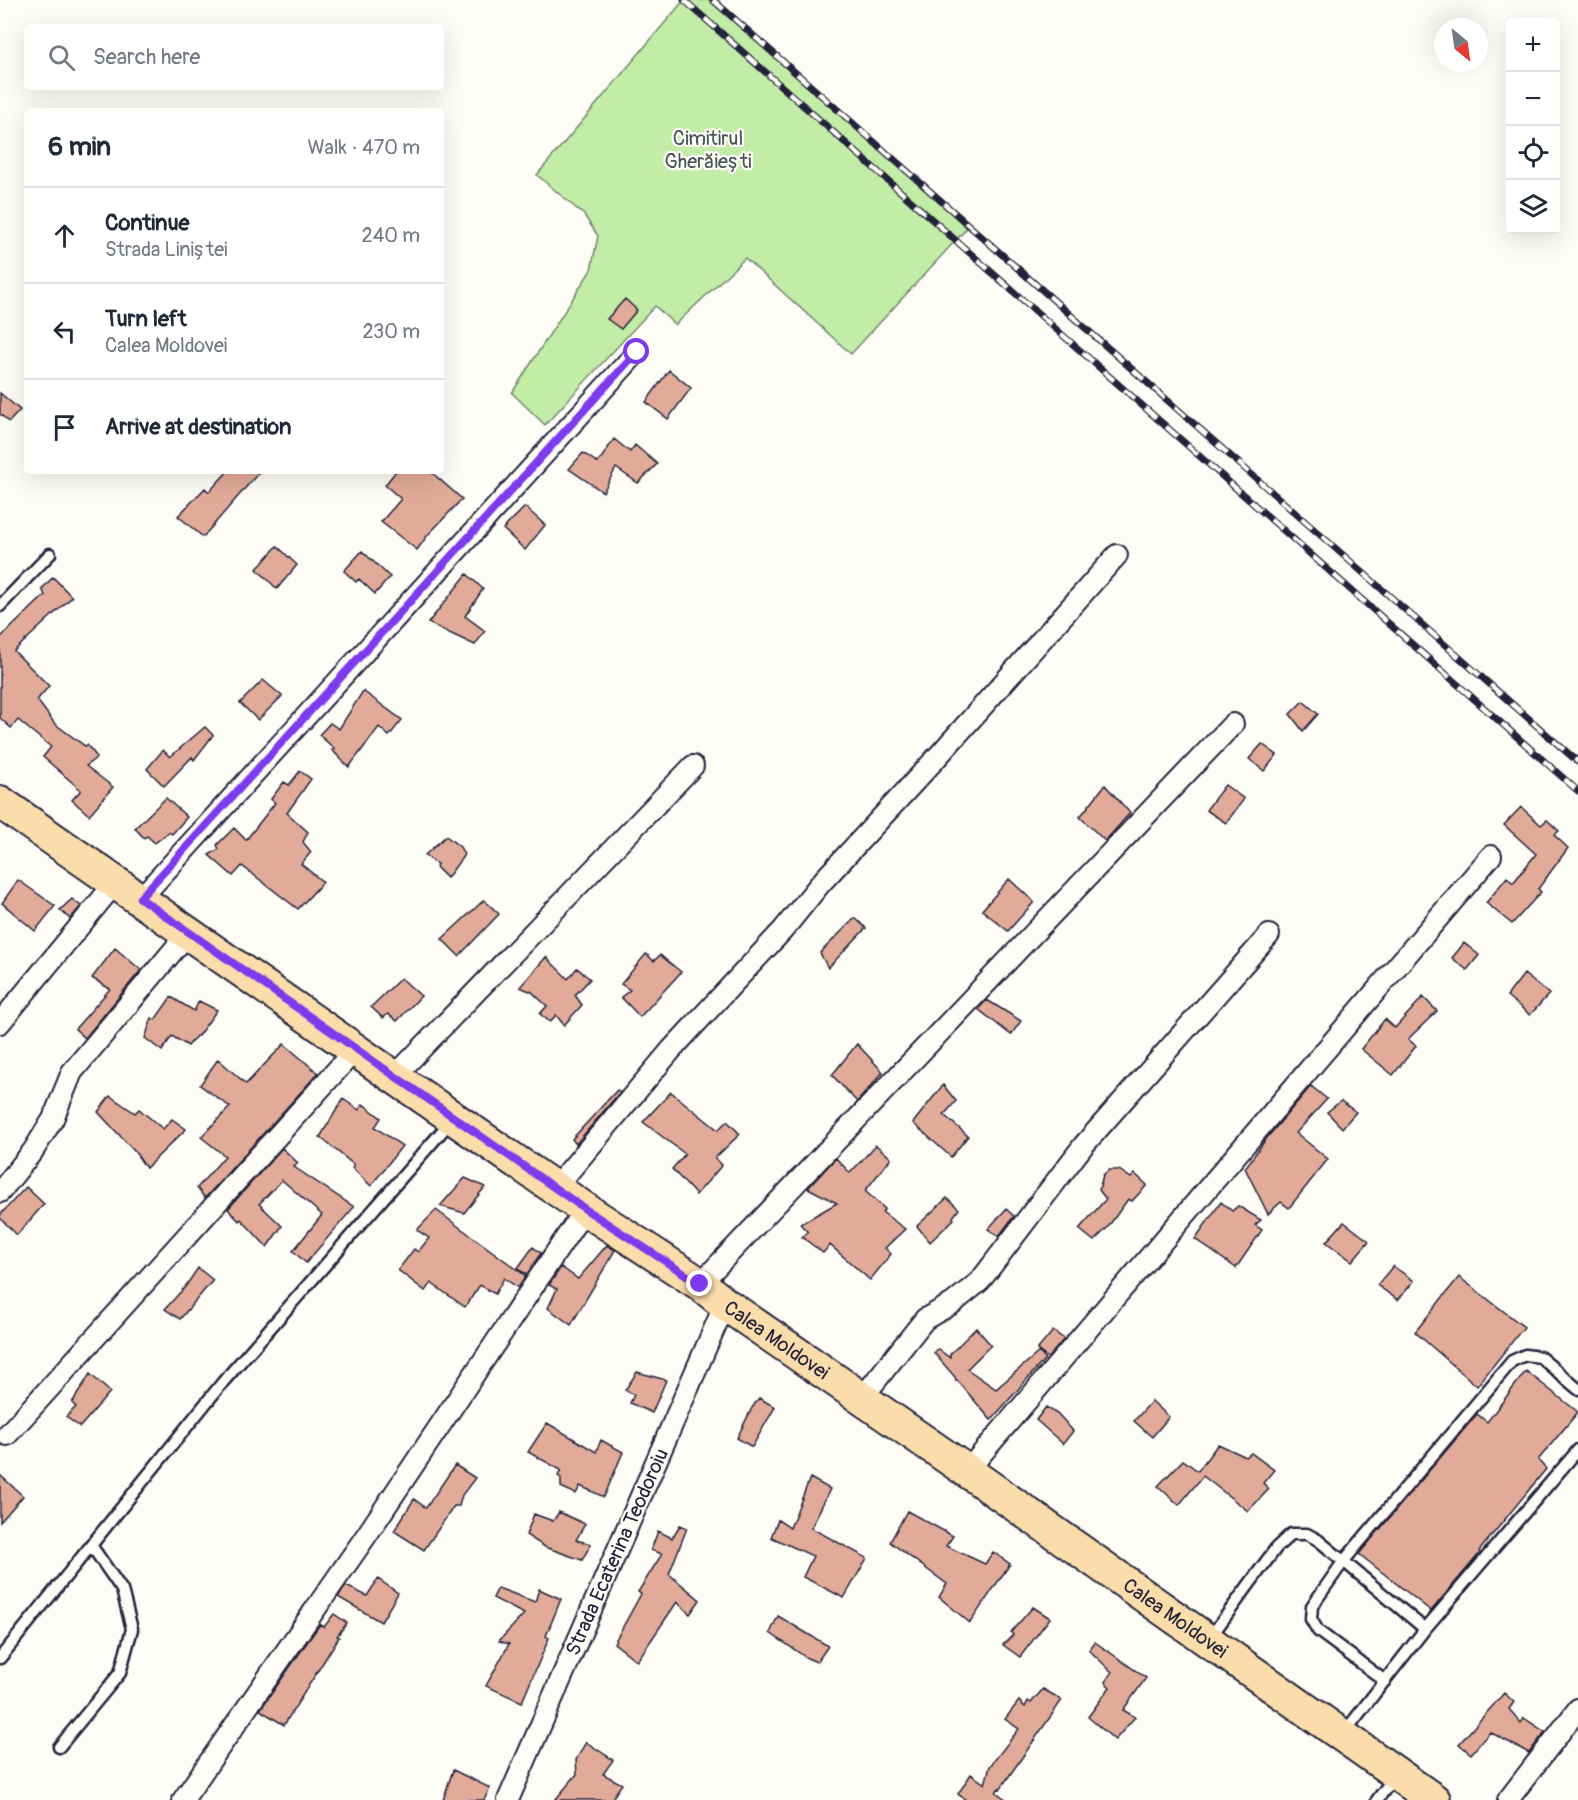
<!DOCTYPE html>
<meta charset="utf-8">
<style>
body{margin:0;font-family:Pangolin,sans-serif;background:#f2f2f3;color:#1f2937}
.controls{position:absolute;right:18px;top:18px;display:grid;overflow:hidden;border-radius:6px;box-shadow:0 6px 24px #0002}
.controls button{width:54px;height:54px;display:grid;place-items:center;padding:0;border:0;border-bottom:2px solid #e0e1e3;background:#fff;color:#1f2937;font:30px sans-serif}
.compass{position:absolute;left:1434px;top:18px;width:54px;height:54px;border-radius:50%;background:#fff;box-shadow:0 6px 24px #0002;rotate:151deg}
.stop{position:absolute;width:18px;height:18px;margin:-14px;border:4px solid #7c3aed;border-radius:50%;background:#fff}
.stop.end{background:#7c3aed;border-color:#fff;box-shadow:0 2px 6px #0008}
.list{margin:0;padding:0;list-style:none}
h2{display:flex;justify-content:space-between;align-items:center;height:78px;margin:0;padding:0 24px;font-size:26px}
h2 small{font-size:20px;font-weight:400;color:#747a83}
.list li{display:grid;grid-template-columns:39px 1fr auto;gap:18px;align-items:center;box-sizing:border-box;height:96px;padding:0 24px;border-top:2px solid #e0e1e3}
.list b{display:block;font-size:22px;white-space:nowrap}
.list p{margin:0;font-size:20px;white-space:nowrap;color:#747a83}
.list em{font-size:20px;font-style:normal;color:#747a83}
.icon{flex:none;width:33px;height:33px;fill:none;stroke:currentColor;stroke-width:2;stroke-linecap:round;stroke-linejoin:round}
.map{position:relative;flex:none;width:1578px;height:1800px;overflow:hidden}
.search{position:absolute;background:#fff;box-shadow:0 6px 24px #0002;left:24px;top:24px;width:420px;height:66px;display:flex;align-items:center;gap:15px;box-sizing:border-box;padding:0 21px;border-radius:6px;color:#747a83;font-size:22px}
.panel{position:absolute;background:#fff;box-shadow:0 6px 24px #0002;left:24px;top:108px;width:420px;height:366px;border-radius:6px}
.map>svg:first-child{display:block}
</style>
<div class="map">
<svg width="1578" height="1800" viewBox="0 0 1578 1800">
<rect width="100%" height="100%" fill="#fdfcf7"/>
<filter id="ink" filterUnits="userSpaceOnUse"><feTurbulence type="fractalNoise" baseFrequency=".0167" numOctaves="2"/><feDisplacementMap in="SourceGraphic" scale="12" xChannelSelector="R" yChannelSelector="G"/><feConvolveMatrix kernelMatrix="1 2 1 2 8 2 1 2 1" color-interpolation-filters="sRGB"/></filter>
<g filter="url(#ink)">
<path fill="#c3eca7" stroke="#728771" stroke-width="1.5" d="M684,0h29l142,125 112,103 -116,126 -106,-96 -70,67 -20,-19 -110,119 -33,-32 79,-123 7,-34 -14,-21 -47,-40z"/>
<path fill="#e2ab99" stroke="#22223b" stroke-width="1.5" d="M625,299l12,11 -16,19 -14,-10z
M669,370l22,18 -23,31 -22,-17z
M0,393l20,17 -11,12 -9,-8z
M614,439l16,13 5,-7 22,19 -19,19 -22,-15 -13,24 -34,-23 14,-16 15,10z
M228,471h32l-57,66 -25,-21 27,-28 4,4z
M396,471h34l32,28 -35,37 -10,14 -36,-28 20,-23 -16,-14z
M525,507l20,18 -20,25 -22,-21z
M277,546l20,19 -20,24 -20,-20z
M362,551l28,26 -15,17 -16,-15 -3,3 -12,-11z
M467,574l16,15 -18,27 20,15 -10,14 -47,-22z
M53,577l19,20 -58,54 35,35 -12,14 18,24 30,22 2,-1 10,12 -11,9 27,21 -24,28 -17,-15 9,-10 -38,-33 8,-10 -33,-27 -7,8 -11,-10v-80l45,-43 -3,-6z
M263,680l19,16 -24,24 -18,-17z
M363,691l39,29 -13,16 -10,-9 -30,40 -17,-17 3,-1 -16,-14 11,-12 9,6z
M1303,701l15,13 -15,17 -13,-17z
M205,727l8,8 -19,25 -2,-3 -28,29 -17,-17 16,-19 7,7z
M1262,744l15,11 -13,16 -15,-12z
M300,771l11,8 -24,34 21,19 -5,10 8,10 -10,12 22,18 -25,27 -56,-43 -9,10 -24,-21 10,-6 -2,-4 17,-17 12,12 29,-37 -4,-4 13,-17 5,3z
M1105,785l25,28 -25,28 -25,-24z
M1225,785l19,14 -18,24 -20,-13z
M166,798l21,19 -15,17 -3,-2 -14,11 -8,-7 -3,2 -9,-10z
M1521,807l20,18 6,-5 12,11 -5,4 14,13 -30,41 3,3 -29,32 -26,-21 21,-26 6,6 23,-29 -32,-29z
M446,836l14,11 4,8 -17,23 -11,-11 1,-3 -12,-9z
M1009,879l25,23 -26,29 -26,-21z
M18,880l37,26 -20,25 -33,-28z
M72,899l9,7 -11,13 -10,-9z
M484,900l15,14 -40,42 -17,-17z
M855,918l11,10 -38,40 -8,-15z
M1464,943l15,12 -12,15 -15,-12z
M115,948l26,22 -56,68 -10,-9 35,-40 -18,-11z
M646,954l8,7 6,-6 21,17 -41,45 -19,-20 9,-7 -9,-6z
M546,957l22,22 9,-11 13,11 -15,16 7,10 -18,20 -8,-10 -6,7 -10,-8 7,-8 -15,-14 -12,-5z
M1524,974l25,20 -19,21 -23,-19z
M401,978l20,18 -24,25 -9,-7 -5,4 -12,-11z
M171,997l23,14 5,-10 18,9 -19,26h-2l-8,10 -16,-10 -10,15 -17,-13 7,-20 3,2z
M1423,997l14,14 -29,28 8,7 -23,29 -32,-26 24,-30 10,9z
M987,1000l34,21 -10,14 -33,-26z
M284,1044l34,29 -113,125 -8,-10 28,-32 -24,-19 29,-30 -30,-22 18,-26 28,25z
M857,1044l26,28 -26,30 -25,-27z
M943,1085l13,16 -12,14 24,21 -17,21 -38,-34z
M1311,1086l16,13 -31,34 32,26 -39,49 -8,-6 -13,12 -23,-46 21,-29z
M617,1090l3,2 -44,52 -4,-5z
M671,1092l47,38 9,-9 13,13 -25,24 7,7 -26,30 -24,-26 13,-15 -42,-32z
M110,1096l25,17 4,-4 24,20 9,-10 14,10 -40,39 -11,-16 -37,-40z
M343,1099l16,11 4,-6 18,14 -6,9 27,19 -31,40 -19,-18 2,-3 -34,-28z
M1341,1101l15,11 -14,16 -15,-16z
M876,1145l15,13 -26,33 20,18 -3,3 23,17 -20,19 6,6 -21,26 -40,-35 -7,8 -21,-16 6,-5 -8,-8 37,-21 -29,-15 28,-30 14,15z
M282,1148l16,15 -4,4 60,40 -48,56 -13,-12 29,-36 -40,-35 -23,24 23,22 -15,21 -26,-28 -2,2 -11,-12z
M1109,1170h10l12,8 4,-4 12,11 -15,16 -4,-2 -20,28 -14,14 -15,-12 27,-30 -7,-9 4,-15z
M465,1178l20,9 -21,26 -24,-7z
M26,1187l18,17 -27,31 -17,-17v-3z
M947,1198l12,11 -6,8 1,2 -24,23 -13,-16z
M1221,1202l11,9 6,-5 23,14 -6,5 7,5 -26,38 -41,-29z
M1006,1209l8,7 -15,20 -11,-7z
M436,1210l90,66 -8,12 -14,-10 -9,16 -15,-9 -15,22 -34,-24 -6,8 -27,-21 16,-21 4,3 11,-14 -12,-8z
M1344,1222l25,19 -17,20 -26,-19z
M607,1245l8,5 -44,75 -23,-17 9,-19 -8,-4 12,-18 17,12z
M533,1247l8,6 -14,21 -10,-5z
M1393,1266l21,15 -16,19 -21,-15z
M198,1268l15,12 -33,39 -15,-10 20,-22z
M1459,1277l65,50 -47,59 -62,-54z
M976,1328l15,17 -24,24 29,20 43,-37 6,7 -54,61 -34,-40 -1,1 -1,-4 -21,-24 4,-4 12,9v-4z
M1053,1331l11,8 -16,19 -11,-8z
M1526,1371l52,41 -40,48 8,9 -67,82 1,2 -49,58 -72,-57 118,-140 10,8z
M637,1372l29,8 -14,33 -22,-10 4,-8 -9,-5z
M90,1374l20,18 -30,35 -14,-10 10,-10 -4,-4z
M759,1398l16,9 -23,40 -15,-9 15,-30z
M1152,1401l17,16 -17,20 -18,-16z
M1046,1407l14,9 13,15 -10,13 -27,-24z
M547,1423l49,29 5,-12 22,12 -19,45 -24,-11 -4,8 -15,-7v-9l-3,-2 3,-6 -33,-18z
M1218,1444l28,13 5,-4 23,17 -11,13 6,6 -21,22 -45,-35 -24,29 -21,-19 25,-26 15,11z
M455,1465l20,13 -13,17 -3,11h-5l-30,44 -30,-19 20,-32 12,9z
M0,1475l23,21 -23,26z
M810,1478l20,11 -19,39 56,30 -23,40 -41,-21 10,-21 -42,-19 7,-17 12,8z
M907,1511l46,25 -7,10 39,18 8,-12 17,12 -40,59 -31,-26 8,-13 -57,-42z
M559,1512l26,12 -9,16 15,4 -9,16 -37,-13 -19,-12 8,-21 19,7z
M680,1525l7,3 -18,46 31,26 -10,14 -13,-12 -40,59 -23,-18 27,-49 -3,-2 24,-38 -11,-4 7,-19 14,7z
M378,1579l20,14 -17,29 -43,-25 8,-11 21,10z
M498,1588l37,14 4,-13 22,10 -15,37 3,2 -27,64 -36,-16 23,-42 -10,-3 25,-27 -31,-16z
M1033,1607l17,11 -30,39 -17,-12 10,-10 -2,-3z
M334,1614l13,9 -10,13 2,1 -55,88 -24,-15 60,-86 4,3z
M778,1616l50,30 -11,16 -10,-4 -37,-25z
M1095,1642l51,36 -23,32 12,7 -20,23 -27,-23 22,-30 -5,-5 7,-10 -23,-22z
M1043,1689l19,11 -62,89 -1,-1 -3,4 11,8h-41l-8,-6 13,-20 14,10 5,-18 29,-37 -14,-10 14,-18 6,6 3,-6 3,2z
M1504,1693l10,9 -5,7 12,14 3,-5 21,14 -16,21 -39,-21 -19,22 -12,-10z
M586,1742l27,18 -10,14 19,10 -11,16h-56l22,-26 -1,-14z
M453,1770l37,18 -6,12h-41z"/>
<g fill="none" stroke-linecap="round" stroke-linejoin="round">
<g stroke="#22223b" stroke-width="15">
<path id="service" d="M0,606l50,-52
M1209,1639l67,-91 15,-14h16l11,6 107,89
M0,1658l223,-276 228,-261
M1385,1681l-67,-50 -7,-12 1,-13 31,-44 169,-201 13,-6 15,2 38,32
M1344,1733l81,-104 153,-179
M59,1747l61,-74 12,-44 -10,-39 -31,-45
M1377,1800l18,-24"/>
</g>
<g stroke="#22223b" stroke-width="24">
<path id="minor" d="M140,899l497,-547
M0,1023l115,-140
M394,1077l299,-311
M555,1188l117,-139 111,-119 37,-46 120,-130 177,-199
M0,1192l33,-41 20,-32 19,-47 116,-139
M700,1284l533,-560
M862,1398l63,-79 28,-16 27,-22 103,-135 186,-211
M7,1435l348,-385
M967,1471l524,-615
M183,1800l183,-264 219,-327
M508,1800l217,-496
M1508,1800l70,-91"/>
</g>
<g stroke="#22223b" stroke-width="36">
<g id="primary">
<path id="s1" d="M0,802l394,275 191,132 115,75 25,20 242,167 467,329"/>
</g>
</g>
<use href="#service" stroke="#fdfcf7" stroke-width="10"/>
<use href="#minor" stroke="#fdfcf7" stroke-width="20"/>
<use href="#primary" stroke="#fbddab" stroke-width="32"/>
<g stroke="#22223b" stroke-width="7">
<path id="rail" d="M684,0l894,791
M713,0l865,762"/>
</g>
<use href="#rail" stroke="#fdfcf7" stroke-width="4.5" stroke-dasharray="14" stroke-linecap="butt"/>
</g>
</g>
<g fill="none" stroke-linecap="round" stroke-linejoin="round" filter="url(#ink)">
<path stroke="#7c3aed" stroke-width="8" d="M637,352l-497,546 445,311 115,75"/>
</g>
<g text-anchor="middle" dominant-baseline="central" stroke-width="4.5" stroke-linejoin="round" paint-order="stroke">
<g font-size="20" fill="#4a5456" stroke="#fdfcf7">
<text x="708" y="138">Cimitirul<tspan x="708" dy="23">Gherăiești</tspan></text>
</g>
<g font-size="20" fill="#22223b" stroke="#fdfcf7">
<text stroke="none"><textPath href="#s1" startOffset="945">Calea Moldovei</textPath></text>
<text transform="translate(617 1552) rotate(-66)">Strada Ecaterina Teodoroiu</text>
<text stroke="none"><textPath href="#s1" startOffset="1431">Calea Moldovei</textPath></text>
</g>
</g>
</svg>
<div class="controls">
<button>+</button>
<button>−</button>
<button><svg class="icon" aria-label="locate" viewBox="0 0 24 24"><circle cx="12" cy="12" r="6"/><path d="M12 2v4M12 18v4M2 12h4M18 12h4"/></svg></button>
<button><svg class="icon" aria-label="layers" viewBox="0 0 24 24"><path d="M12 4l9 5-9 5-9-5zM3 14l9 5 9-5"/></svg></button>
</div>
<svg class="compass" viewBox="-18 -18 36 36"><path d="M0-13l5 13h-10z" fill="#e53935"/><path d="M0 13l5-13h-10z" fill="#747a83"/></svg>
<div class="stop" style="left:637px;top:352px"></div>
<div class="stop end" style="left:700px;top:1284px"></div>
<div class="search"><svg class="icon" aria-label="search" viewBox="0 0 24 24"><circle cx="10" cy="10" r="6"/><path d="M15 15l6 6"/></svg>Search here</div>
<section class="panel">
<h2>6 min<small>Walk · 470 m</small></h2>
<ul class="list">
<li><svg class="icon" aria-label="ahead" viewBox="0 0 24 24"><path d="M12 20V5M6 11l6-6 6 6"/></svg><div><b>Continue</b><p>Strada Liniștei</p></div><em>240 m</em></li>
<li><svg class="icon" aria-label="left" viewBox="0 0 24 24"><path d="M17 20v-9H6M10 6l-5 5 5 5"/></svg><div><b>Turn left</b><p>Calea Moldovei</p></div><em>230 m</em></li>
<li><svg class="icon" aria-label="arrive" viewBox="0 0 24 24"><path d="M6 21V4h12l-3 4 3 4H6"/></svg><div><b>Arrive at destination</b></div></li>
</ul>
</section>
</div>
